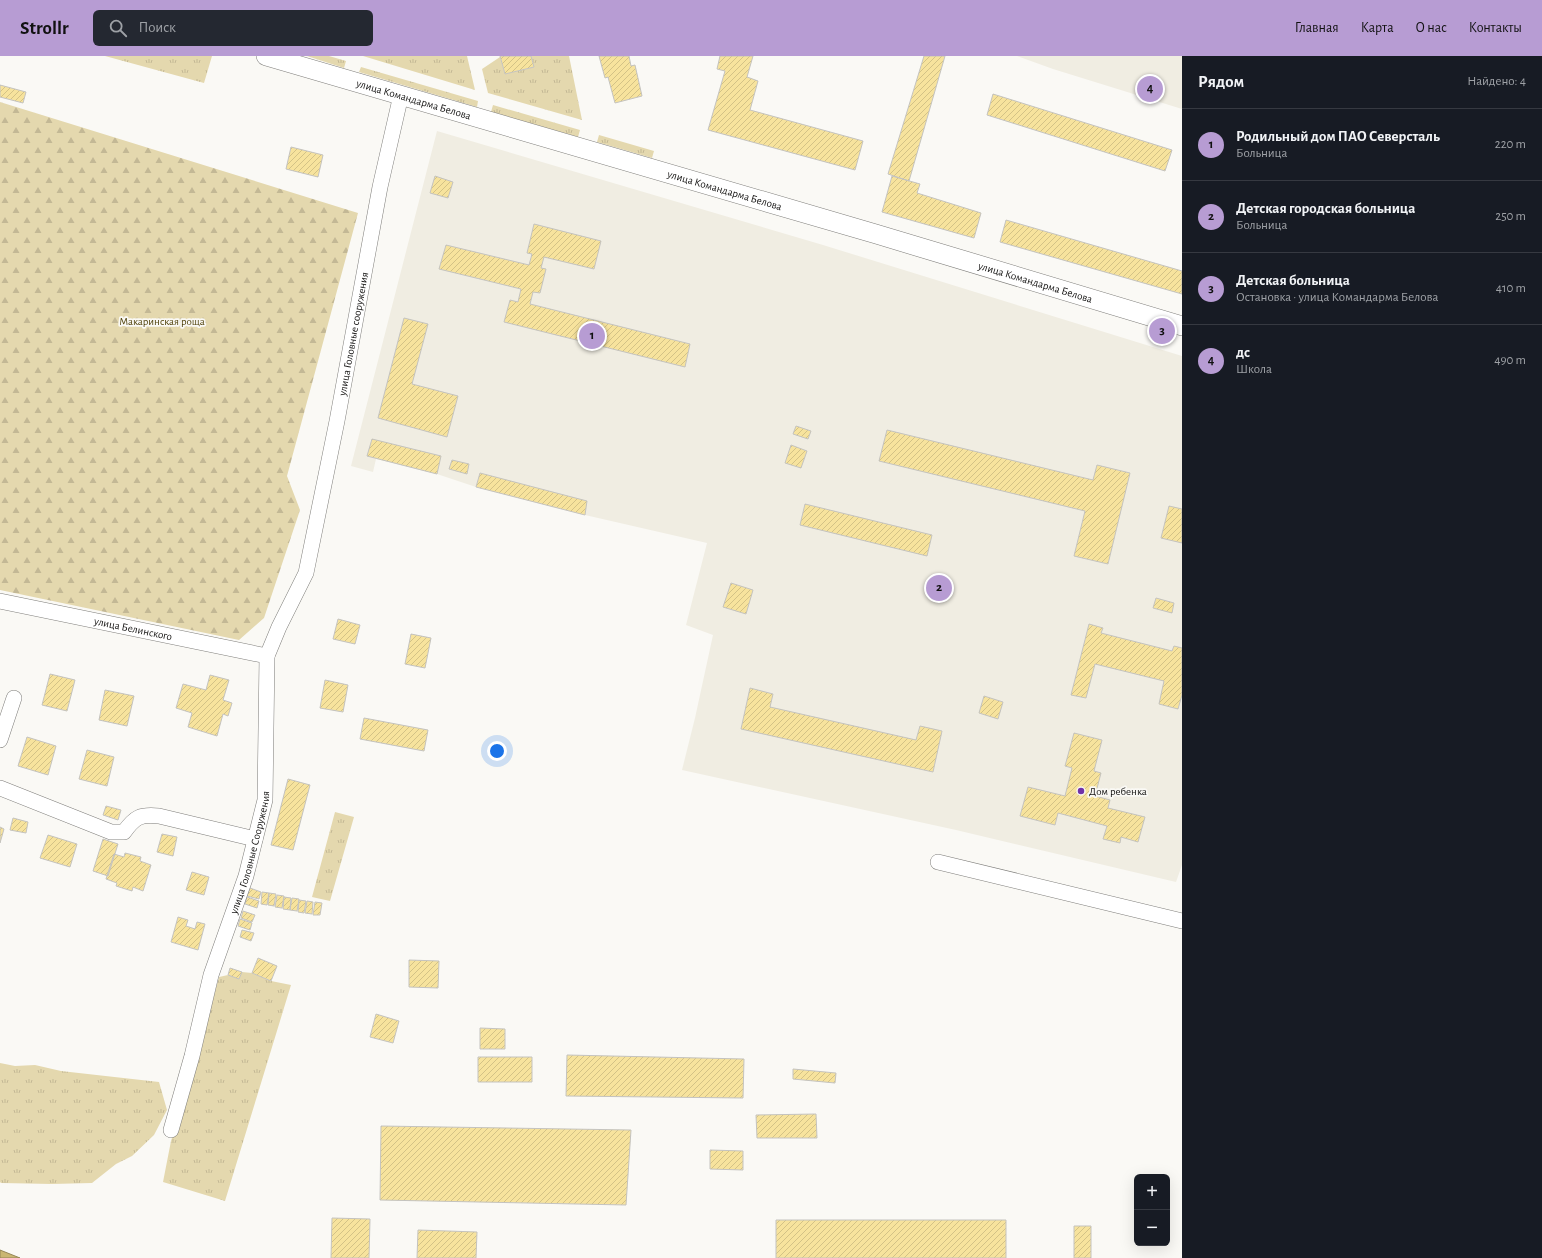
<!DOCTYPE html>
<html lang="ru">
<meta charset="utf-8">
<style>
body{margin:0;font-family:"Alegreya Sans",sans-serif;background:#242831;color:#f1f3f6}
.controls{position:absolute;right:12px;bottom:12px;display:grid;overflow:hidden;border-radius:6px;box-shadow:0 4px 16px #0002}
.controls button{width:36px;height:36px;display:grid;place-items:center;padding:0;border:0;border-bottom:1px solid #363941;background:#171b24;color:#f1f3f6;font:20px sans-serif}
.you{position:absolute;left:497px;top:695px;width:14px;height:14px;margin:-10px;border:3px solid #fff;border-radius:50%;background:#1a73e8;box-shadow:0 0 0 6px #1a73e833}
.badge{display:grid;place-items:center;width:26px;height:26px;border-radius:50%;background:#b79cd3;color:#111;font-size:13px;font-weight:700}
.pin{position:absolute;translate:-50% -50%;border:2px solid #fff;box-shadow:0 1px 4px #0006}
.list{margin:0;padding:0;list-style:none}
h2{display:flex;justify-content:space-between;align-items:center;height:52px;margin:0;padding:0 16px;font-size:17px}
h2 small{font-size:13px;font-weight:400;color:#9ea1a6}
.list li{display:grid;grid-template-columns:26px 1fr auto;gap:12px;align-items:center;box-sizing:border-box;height:72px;padding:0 16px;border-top:1px solid #363941}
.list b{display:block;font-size:15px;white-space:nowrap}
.list p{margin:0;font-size:13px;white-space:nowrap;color:#9ea1a6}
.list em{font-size:13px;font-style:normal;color:#9ea1a6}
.icon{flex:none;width:22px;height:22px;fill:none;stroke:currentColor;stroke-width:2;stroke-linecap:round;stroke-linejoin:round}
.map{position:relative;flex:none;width:1182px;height:1202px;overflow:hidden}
header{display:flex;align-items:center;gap:24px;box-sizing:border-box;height:56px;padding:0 20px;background:#b79cd3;color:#111}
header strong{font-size:19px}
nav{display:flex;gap:22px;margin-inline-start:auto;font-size:14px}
.search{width:280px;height:36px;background:#242831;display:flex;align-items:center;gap:10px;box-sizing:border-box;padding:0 14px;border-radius:6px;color:#9ea1a6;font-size:15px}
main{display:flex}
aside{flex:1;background:#171b24}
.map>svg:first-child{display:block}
</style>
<header>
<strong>Strollr</strong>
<div class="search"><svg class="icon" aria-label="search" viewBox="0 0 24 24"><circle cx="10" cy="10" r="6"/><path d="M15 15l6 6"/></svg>Поиск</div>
<nav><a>Главная</a><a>Карта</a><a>О нас</a><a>Контакты</a></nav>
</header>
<main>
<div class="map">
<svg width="1182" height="1202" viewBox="0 0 1182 1202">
<defs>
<pattern id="grass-tufts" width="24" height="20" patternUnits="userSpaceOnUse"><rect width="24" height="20" fill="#e4d8ae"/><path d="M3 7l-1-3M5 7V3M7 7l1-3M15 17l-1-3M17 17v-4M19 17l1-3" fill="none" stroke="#c3b895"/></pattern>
<pattern id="forest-firs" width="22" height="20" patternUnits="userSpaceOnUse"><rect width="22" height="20" fill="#e4d8ae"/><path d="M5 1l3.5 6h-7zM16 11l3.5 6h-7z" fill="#c3b895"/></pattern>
<pattern id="water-waves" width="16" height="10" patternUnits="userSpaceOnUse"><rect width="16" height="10" fill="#cab672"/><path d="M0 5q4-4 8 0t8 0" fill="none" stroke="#ad9c62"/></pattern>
<pattern id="building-hatch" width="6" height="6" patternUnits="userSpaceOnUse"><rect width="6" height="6" fill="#f7e39d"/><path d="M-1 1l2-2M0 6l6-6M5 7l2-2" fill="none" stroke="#d3c286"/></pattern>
</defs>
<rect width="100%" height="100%" fill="#faf9f5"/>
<path fill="#f0ede2" d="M1017,0h165v53l-129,-40z
M437,75l386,114 359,111v509l-6,17 -220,-52 -274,-60 13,-52 18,-83 -27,-10 21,-82 -122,-28 2,-14 -107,-28 -4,14 -39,-13 -61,-15 -3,13 -22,-6z"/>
<path fill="url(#grass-tufts)" d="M105,0h107l-8,27z
M307,0h22l17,5 -2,7z
M363,0h104l8,34z
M531,0h38l13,64 -94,-27 -6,-24 18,-12 5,17 29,-7z
M361,11l117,34 -1,6 -118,-35z
M493,49l87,25 -2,7 -87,-25z
M599,79l55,16 -2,7 -55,-16z
M335,756l19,5 -24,84 -18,-4z
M242,916l10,1 19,8 20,4 -66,216 -62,-19 8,-41 26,-84 22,-80 9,-2 11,4z
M0,1007l15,3 20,-1 26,6 98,11 8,28 -13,25 -22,21 -16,8 -24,19 -40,1 -51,-1 -1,-1z"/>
<path fill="url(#forest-firs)" d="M0,46l358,111 -71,263 13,34 -36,108 -25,22 -239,-50z"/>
<path fill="url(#water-waves)" stroke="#948556" d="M0,1194l20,8h-20z"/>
<path fill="url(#building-hatch)" stroke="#c4c3bf" d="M500,0h31l3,11 -29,7z
M599,0h30l2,10 4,-1 7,31 -27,7 -7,-26 -3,1z
M720,0h33l-6,21 11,4 -8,29 113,31 -8,29 -147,-40 17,-59 -8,-2z
M924,0h21l-36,125 -21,-7z
M0,29l26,7 -3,11 -23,-6z
M993,38l179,56 -7,21 -178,-56z
M291,91l32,8 -5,22 -32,-8z
M435,120l18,6 -5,16 -18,-5z
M892,120l28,8 -3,9 64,20 -7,25 -92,-26z
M1006,164l176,51v23l-182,-52z
M534,168l67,17 -7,28 -50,-12 -3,11 5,1 -6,24 -7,-1 -3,12 160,40 -5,23 -181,-45 6,-22 8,2 3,-13 -82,-20 7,-24 83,20 3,-11 -5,-1z
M404,262l24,6 -16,60 46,12 -11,41 -69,-19z
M796,370l15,5 -3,8 -15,-5z
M887,374l206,50 4,-15 33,8 -22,91 -34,-8 11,-45 -206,-50z
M372,383l69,17 -4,18 -70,-18z
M791,389l16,6 -6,17 -16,-5z
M452,404l17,4 -2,10 -18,-5z
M480,417l107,28 -2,14 -109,-28z
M805,448l127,31 -5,21 -127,-31z
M1169,450l13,3v34l-21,-5z
M731,527l22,7 -7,24 -23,-7z
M1156,542l18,5 -2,10 -19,-5z
M338,563l22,6 -5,19 -22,-5z
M1089,568l14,4 -2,5 71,18 2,-5 8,2v47l-4,14 -19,-5 5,-23 -69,-17 -9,34 -15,-3z
M411,578l20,4 -6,30 -20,-4z
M50,618l25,6 -8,31 -25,-6z
M210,619l19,5 -6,20 9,3 -4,13 -5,-2 -6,22 -29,-9 4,-14 -16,-5 7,-24 23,6z
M325,624l23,5 -5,27 -23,-4z
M750,632l23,6 -3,13 146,33 4,-14 22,5 -9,41 -192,-43z
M105,634l29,6 -7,30 -28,-6z
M984,640l19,6 -5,17 -19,-6z
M364,662l64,12 -4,21 -64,-12z
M1074,677l28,7 -8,31 7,2 -6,23 15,4 -2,8 37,9 -7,25 -17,-5 -1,6 -17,-4 4,-13 -49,-13 -3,12 -35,-9 8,-29 37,9 7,-28 -7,-2z
M27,681l29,9 -8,29 -30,-9z
M87,694l27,7 -7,29 -28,-7z
M288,723l22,6 -17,65 -22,-5z
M106,750l15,4 -3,10 -15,-5z
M13,762l15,4 -2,11 -16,-3z
M0,771l4,2 -4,14z
M162,778l15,3 -4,19 -16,-4z
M48,779l29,9 -7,23 -30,-9z
M103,783l15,5 -10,32 -15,-5z
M125,797l16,4 -1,4 11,4 -8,26 -10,-4 -1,4 -16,-5 1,-3 -11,-4 8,-25 10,3z
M192,816l17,5 -5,18 -18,-5z
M250,832l11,4 -2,7 -12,-3z
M262,836l7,1 -2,12 -6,-1z
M269,837l7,1 -2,12 -6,-1z
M277,839l7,1 -2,12 -7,-1z
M247,841l12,4 -2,7 -12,-4z
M284,841l7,1 -1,12 -7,-1z
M292,842l7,1 -2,12 -7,-1z
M299,844l7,1 -2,12 -6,-1z
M307,845l6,1 -1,12 -7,-1z
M315,846l7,1 -2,12h-7z
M243,855l12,4 -3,7 -11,-4z
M178,861l10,3 -2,6 9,3 2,-7 8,2 -7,26 -27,-8z
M240,863l12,4 -2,7 -12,-4z
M242,874l12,3 -3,8 -11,-4z
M258,902l19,8 -6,15 -19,-8z
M409,904l30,1 -1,27 -29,-1z
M230,912l12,4 -3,7 -11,-4z
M376,958l23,7 -6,22 -23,-6z
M480,972l25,1v20h-25z
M567,999l177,4 -1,39 -177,-2z
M478,1001h54v25h-54z
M793,1013l43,4 -1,10 -42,-4z
M816,1058l1,24h-60l-1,-23z
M381,1070l250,4 -5,75 -246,-5z
M710,1094l33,1v19l-33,-1z
M332,1162l38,1 -1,39h-38z
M776,1164h230v38h-230z
M1074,1170h17v32h-17z
M418,1174l59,2 -1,26h-59z"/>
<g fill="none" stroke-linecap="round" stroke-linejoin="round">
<g stroke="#7f7e7b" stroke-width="16">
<g id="minor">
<path id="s1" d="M0,545l267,55"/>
<path d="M0,684l14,-42"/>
<path d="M0,732l111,44h13c11,-15 16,-18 35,-16l96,23"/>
<path d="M938,806l244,59"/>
<path id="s2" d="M171,1074l21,-74 19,-81 35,-99 19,-76 2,-144 12,-29 27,-54 31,-152 43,-234 21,-92"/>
</g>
</g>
<g stroke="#7f7e7b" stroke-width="20">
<g id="major">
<path id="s3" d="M266,0l610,178 306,92"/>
</g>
</g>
<use href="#minor" stroke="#fff" stroke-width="15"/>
<use href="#major" stroke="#fff" stroke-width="19"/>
</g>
<circle fill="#7032a8" stroke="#faf9f5" stroke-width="1.5" cx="1081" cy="735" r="4"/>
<g text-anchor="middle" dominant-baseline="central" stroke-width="3.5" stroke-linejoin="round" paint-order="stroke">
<g font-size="11" fill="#151413" stroke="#faf9f5">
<text stroke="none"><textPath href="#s3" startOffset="154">улица Командарма Белова</textPath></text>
<text stroke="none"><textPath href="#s3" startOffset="478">улица Командарма Белова</textPath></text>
<text stroke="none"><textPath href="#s3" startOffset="802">улица Командарма Белова</textPath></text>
<text stroke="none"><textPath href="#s2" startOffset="823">улица Головные сооружения</textPath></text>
<text stroke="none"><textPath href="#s1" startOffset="136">улица Белинского</textPath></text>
<text stroke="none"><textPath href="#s2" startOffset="289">улица Головные Сооружения</textPath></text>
</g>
<g font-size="11" fill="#53450f" stroke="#faf9f5">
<text x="162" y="265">Макаринская роща</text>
</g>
<g font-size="11" fill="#151413" stroke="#faf9f5" text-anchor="start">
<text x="1089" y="735">Дом ребенка</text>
</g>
</g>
</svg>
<div class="controls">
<button>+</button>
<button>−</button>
</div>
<div class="you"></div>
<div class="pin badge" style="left:592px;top:280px">1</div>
<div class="pin badge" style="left:939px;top:532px">2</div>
<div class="pin badge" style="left:1162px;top:275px">3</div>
<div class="pin badge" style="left:1150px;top:33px">4</div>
</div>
<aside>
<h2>Рядом<small>Найдено: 4</small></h2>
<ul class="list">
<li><span class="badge">1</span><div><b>Родильный дом ПАО Северсталь</b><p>Больница</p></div><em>220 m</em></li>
<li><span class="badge">2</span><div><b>Детская городская больница</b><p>Больница</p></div><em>250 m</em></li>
<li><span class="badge">3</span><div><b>Детская больница</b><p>Остановка · улица Командарма Белова</p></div><em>410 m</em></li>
<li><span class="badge">4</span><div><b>дс</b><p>Школа</p></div><em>490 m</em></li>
</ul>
</aside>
</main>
